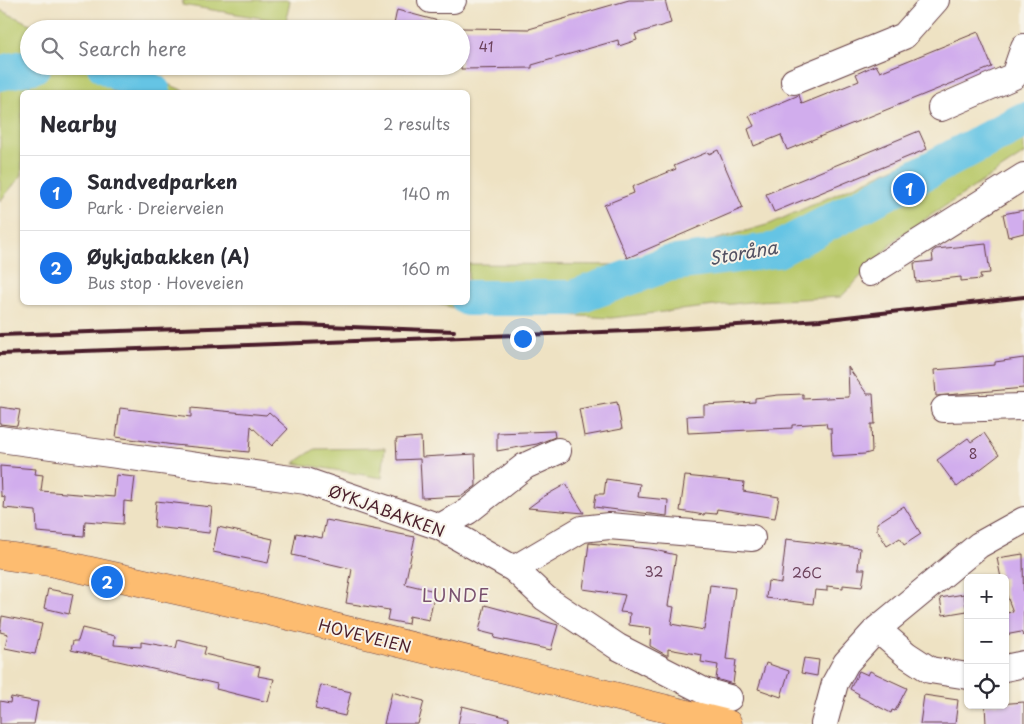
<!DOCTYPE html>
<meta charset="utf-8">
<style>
body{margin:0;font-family:"Playpen Sans",sans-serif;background:#f7f7f7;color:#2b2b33}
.controls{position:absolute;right:15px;bottom:15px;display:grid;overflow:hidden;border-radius:8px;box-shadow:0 1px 4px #0004}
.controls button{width:45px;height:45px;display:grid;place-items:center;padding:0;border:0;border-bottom:1px solid #e1e1e2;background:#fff;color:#2b2b33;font:25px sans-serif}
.you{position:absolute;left:522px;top:338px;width:18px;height:18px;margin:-12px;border:4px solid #fff;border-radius:50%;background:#1a73e8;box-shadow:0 0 0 8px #1a73e833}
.badge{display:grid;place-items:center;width:32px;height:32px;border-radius:50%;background:#1a73e8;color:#fff;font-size:16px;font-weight:700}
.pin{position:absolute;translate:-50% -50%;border:2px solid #fff;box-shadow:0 1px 5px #0006}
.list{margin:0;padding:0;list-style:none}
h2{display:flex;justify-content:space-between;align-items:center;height:65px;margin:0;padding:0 20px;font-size:21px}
h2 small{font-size:16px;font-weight:400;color:#7c7c81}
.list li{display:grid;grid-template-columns:32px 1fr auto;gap:15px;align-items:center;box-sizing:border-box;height:75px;padding:0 20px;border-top:1px solid #e1e1e2}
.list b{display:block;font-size:19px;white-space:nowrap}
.list p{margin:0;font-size:16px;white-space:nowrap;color:#7c7c81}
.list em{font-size:16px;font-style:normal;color:#7c7c81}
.icon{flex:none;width:28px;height:28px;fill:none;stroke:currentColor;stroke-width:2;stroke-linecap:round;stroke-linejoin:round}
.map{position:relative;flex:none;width:1024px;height:724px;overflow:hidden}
.search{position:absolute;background:#fff;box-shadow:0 1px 4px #0004;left:20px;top:20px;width:450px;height:55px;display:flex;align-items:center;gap:12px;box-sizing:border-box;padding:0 18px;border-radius:28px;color:#7c7c81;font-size:19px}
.panel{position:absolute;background:#fff;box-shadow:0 1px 4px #0004;left:20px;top:90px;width:450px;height:215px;border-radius:8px}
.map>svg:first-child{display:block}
</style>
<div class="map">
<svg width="1024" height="724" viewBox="0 0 1024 724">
<rect width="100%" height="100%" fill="#f7f3e8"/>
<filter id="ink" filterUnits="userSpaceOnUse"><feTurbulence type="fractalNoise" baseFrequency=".02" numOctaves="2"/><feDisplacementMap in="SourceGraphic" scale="10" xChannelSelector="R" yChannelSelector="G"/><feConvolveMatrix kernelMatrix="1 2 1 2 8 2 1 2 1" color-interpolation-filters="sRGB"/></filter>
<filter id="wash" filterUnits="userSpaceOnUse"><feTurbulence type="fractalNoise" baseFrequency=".0096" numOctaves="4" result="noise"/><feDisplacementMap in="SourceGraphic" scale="20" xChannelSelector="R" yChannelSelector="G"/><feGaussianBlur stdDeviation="1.12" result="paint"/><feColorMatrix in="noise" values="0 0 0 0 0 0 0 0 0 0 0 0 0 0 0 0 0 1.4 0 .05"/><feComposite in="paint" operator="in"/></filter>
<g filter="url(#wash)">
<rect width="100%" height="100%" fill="#eee2c3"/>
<path fill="#b9c96b" stroke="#82744b" d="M183,0h107l-4,22 -104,-17z
M0,10l41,19h-12v37h94l64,26h-165v83l-22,26z
M1020,111l4,3v40l-126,83 -57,60 -83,4 -147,17 -156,-10 -21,-5 34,-1v-38l161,1 141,-41z
M385,448l-3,30 -88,-15 21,-14z"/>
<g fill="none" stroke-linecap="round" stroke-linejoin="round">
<path stroke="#65c4e4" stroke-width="36" d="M105,66l48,26
M0,73l33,-7
M468,298h105l94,-34 110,-14 247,-130"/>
</g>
<g id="blocks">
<path fill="#d1aded" d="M629,0h36l6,23 -36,11 2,6 -18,6 -1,-6 -86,25v3l-71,1v-41l68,1z
M397,10l49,13v6h-53z
M978,32l14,35 -205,83 -6,-15 -27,11 -6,-17 6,-3 -5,-10 50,-21 3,9 57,-23 -3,-7 20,-9 4,7z
M919,131l8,18 -153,63 -8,-18z
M718,150l25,58 -116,50 -23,-53 30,-12 -2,-6 44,-18 -2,-3 34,-14 1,2z
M1024,210v23l-16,4 -5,-23z
M986,244l4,29 -10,1 1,5 -20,2v-4l-45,5 -2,-19 19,-2 -1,-9 4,-3z
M1024,358v30l-88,8 -2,-26 61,-5v-3z
M848,367l19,27h6l2,30h-4l1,28 -7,2 -33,2 -1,-28h-4l-1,-5 -34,2v3l-104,5 -1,-17 17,-1v-10l51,-3v-4l23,-3 25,-1v5l46,-2z
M617,402l5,27 -38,7 -5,-27z
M0,407l20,3 -3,16 -17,-2z
M120,408l71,9v-9l75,7 3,-3 19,17 -16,17 -21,-20 -2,26 -75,-7 -58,-8z
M554,431l1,6 -18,7 -40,7v-18z
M984,433l15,22 -42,32 -20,-27 31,-22 3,4z
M421,437l1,20 53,-3 1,32 -14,10 -40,2 -2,-39 -23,1 -1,-21z
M0,466l36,3 -1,5 8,1 -2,16 73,6 2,-22 19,2 -3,25 -8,-1 -1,23 -38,-3 -1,15 -47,-4 -1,-21 -32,-3 1,-11 -4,-1z
M685,476l59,6 -1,9 36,6 -4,21 -58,-9 -1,5 -11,-1 -1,2 -24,-4z
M606,479l34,5 -2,13 30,3 -1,16 -73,-9 2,-13h8z
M566,484l18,29 -56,-5 15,-11z
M156,501l56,6 -3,26 -55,-6z
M904,506l17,28 -17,11 -4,-7 -13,8 -10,-16v-7z
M326,520l89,17 -10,47 30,7 -6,29 -20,-4 -1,8 -21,-4 2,-10 -43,-7 6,-34 -60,-14 4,-22 26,5z
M218,527l55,12 -5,24 -55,-11z
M786,539l74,9 -2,21h7l-3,18 -19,-2v3l-16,-2v5l-12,-1 -2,14 -47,-6 2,-17 13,2z
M589,543l61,6 26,6 -8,51 6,1 -3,17 33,6 6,-45 25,3 -9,71 10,1 -3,24 -17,-5 2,-14 -17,-3 1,-7 -34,-6v6h-2l-16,-9 1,-18 -22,-3 1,-12 -10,-1 5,-17 -42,-6z
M1023,554l1,82 -3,-4 -16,3v-22l8,-1 -8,-21v-13h-4l-4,-20z
M48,589l25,5 -4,20 -25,-6z
M964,594l3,17 -24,4 -3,-17z
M485,605l73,20 -7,25 -57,-12 1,-3 -16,-4z
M2,616l40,8 -7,30 -30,-6 3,-14 -8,-2z
M82,628l33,8 -1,9 27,2v-5l35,6 2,-8 28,7 -2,7 56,13 -2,9 16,3 -6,23 -52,-13 1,-5 -146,-34 2,-9h5z
M804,658l15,2 -2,16 -16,-3z
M766,663l23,8 -8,26 -23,-8z
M859,671l9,4 2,-4 37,17 -12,23 -3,-1 -1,3 -33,-17 1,-2 -9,-5z
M321,685l30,7 -6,24 -30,-7z
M392,692l32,9 -6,23h-34z
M924,695l34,5 -3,24h-35z
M11,697l27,5 -4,22h-34v-23l10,2z
M1024,702v22h-38l-1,-19z
M462,706l47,12 -1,6h-50z"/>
</g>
</g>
<g filter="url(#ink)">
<use href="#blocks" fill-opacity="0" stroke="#633c42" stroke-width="1"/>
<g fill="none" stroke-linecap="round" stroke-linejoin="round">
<g stroke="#633c42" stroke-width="28">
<path id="minor" d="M431,0h22
M1014,76l10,-29
M794,81l110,-45 32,-36
M941,108l73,-32
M870,273l154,-97
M944,409l80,-2
M0,439l306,42 134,46 74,42 31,29 73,49 86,44 25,7
M440,527l28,-16 57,-45 33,-15
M514,569l68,-40 27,-3 143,12
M877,629l30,26 23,15 38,6
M1005,668l19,-4
M824,724l11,-41 11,-20 31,-34 102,-84 45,-25"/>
</g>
<g stroke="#633c42" stroke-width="29">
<path id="major" d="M0,555l55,8 210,47 463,114"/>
</g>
<use href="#minor" stroke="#fff" stroke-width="26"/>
<use href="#major" stroke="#fdbc70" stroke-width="28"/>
<path stroke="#4a1f2b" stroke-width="4" d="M0,335l300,-10 154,6
M0,354l656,-24 164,-10 204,-23"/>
</g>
</g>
<g text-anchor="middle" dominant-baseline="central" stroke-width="4" stroke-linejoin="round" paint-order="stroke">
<g font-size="14" fill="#6c425c">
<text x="486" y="46">41</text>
<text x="973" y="453">8</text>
<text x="654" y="571">32</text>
<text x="807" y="572">26C</text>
</g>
<g font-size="16" fill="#4a1f2b" stroke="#f7f3e8">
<text transform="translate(387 510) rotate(20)">ØYKJABAKKEN</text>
<text transform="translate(365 635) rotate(14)">HOVEVEIEN</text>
</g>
<g font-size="18" font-style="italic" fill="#525162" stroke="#f7f3e8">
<text transform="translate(743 252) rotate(-10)">Storåna</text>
</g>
<g font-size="18" letter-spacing="1" fill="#79516f" stroke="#f7f3e8">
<text x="456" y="594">LUNDE</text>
</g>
</g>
</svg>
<div class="controls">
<button>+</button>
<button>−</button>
<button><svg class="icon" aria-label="locate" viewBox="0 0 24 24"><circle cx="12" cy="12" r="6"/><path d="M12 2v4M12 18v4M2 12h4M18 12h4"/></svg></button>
</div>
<div class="you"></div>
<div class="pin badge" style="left:909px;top:189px">1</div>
<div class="pin badge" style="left:107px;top:582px">2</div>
<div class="search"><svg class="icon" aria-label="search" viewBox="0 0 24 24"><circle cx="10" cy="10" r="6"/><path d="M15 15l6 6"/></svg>Search here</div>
<section class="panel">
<h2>Nearby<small>2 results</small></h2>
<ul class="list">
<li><span class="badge">1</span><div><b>Sandvedparken</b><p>Park · Dreierveien</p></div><em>140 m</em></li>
<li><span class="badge">2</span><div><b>Øykjabakken (A)</b><p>Bus stop · Hoveveien</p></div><em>160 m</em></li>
</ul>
</section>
</div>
